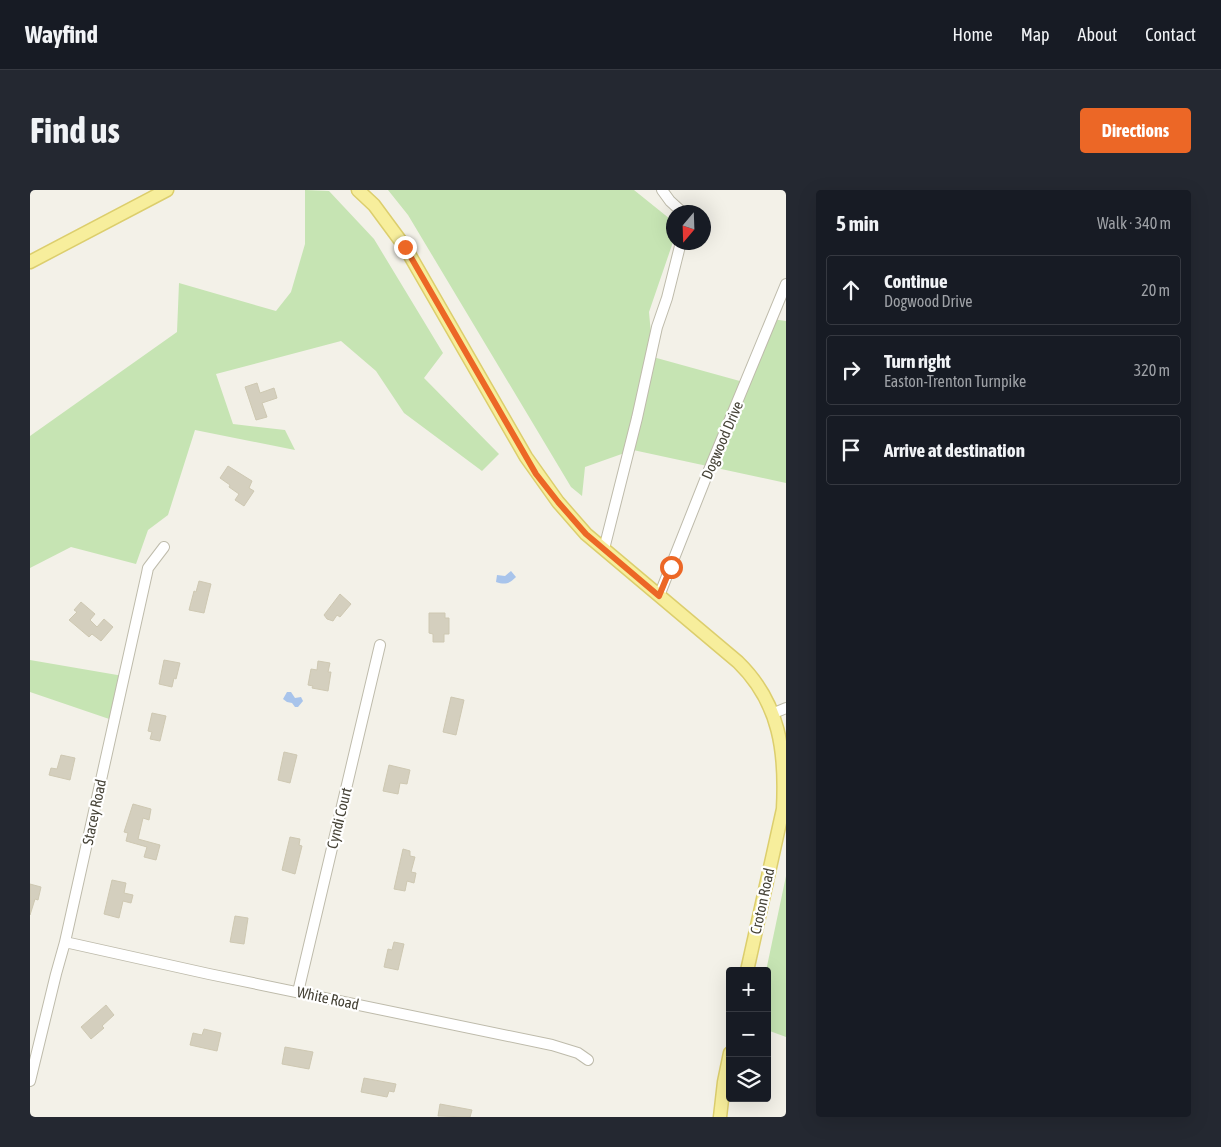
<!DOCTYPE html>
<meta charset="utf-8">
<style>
body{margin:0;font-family:"Asap Condensed",sans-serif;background:#242831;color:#f1f3f6}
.controls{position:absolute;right:15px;bottom:15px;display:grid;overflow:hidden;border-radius:5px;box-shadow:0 5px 20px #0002}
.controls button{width:45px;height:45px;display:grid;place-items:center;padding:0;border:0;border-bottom:1px solid #363941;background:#171b24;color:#f1f3f6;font:25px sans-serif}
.compass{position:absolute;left:636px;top:15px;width:45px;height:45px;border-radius:50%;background:#171b24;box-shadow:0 5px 20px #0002;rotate:199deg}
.stop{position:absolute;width:15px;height:15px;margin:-11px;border:4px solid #ec6726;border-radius:50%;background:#fff}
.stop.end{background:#ec6726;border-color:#fff;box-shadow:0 1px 5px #0008}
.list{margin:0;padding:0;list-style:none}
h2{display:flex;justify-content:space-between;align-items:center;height:65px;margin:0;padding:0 20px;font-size:21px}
h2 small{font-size:16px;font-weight:400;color:#9ea1a6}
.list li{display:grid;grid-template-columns:32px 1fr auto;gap:15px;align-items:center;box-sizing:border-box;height:70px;margin:0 10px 10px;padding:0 10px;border:1px solid #363941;border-radius:5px}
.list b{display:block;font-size:19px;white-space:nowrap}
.list p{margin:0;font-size:16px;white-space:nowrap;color:#9ea1a6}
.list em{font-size:16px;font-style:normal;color:#9ea1a6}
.icon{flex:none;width:28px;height:28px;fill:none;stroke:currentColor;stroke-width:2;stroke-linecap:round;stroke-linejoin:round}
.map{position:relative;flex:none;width:756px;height:927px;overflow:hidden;border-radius:5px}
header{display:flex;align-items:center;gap:30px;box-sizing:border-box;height:70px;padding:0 25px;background:#171b24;border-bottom:1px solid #363941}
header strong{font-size:24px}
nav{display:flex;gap:28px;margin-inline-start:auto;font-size:18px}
.intro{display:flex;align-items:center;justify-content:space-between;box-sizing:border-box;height:120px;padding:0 30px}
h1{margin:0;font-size:35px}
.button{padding:12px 22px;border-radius:5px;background:#ec6726;color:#fff;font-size:18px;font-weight:700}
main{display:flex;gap:30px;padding:0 30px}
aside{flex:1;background:#171b24;border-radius:5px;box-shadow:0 5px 20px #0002}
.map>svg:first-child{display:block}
</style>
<header>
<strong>Wayfind</strong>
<nav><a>Home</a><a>Map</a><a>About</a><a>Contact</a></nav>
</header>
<div class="intro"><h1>Find us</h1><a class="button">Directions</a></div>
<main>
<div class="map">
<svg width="756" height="927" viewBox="0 0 756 927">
<rect width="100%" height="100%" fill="#f3f1e8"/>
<path fill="#c6e4b3" d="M275,0l24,1 45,48 69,114 -19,25 75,76 -17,17 -78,-58 -28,-42 -35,-30 -125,33 17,50 52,6 10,20 -100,-20 -27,85 -20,15 -12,34 -65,-17 -41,21v-132l147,-104 2,-49 97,28 15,-19 14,-48z
M358,0h246l36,29 3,23 -24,70 4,45 94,26 25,-64 14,2v162l-153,-33 -48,17 -3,29 -11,-9 -163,-272z
M0,470l99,17 -11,45 -88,-30z
M756,686v161l-19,-7 -1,-59z"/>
<path fill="#a8c4eb" d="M481,381l5,6c-7,7 -11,8 -20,5l1,-7 8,1z
M257,502h4l4,6 6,-1 2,4 -5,6h-3l-3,-4 -5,-1 -4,-3z"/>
<path fill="#d4cfbe" stroke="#cec8b2" d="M227,193l3,10 14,-5 3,10 -15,5 5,14 -11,3 -11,-33z
M198,276l24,15 -3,7 5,3 -10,15 -9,-6 4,-6 -10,-7 1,-2 -10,-7z
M169,391l12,3 -7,29 -15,-3 5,-19 2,1z
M310,404l11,10 -11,13 -3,-2 -4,6 -6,-2 -3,-4z
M51,412l14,12 -5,6 7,7 7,-8 9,8 -12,14 -9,-7 -3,3 -20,-17 8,-8 -3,-2z
M399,423h16v5h4v16h-5v8h-11v-8l-4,-1z
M134,470l16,3 -4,16 -2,-1 -2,9 -13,-3z
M288,471l12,2 -2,9h3l-3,19 -16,-3 1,-2 -5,-1 3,-16 6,1z
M421,507l13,3 -8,35 -13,-3z
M122,523l14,3 -6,25 -10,-2 2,-7 -4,-1z
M254,562l13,3 -7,28 -12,-3z
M31,565l14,3 -5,22 -21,-5 2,-7 6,1z
M359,575l21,5 -3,14 -7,-1 -2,11 -15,-3z
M103,614l18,5 -2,11 -6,-2 -5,21 22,6 -4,15 -12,-3 3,-10 -21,-6 2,-8 -4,-1z
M260,647l10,2 -1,6 3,1 -7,28 -13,-4z
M373,659l7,2v5l5,1 -4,15 5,1 -2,10 -7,-2 -2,10 -11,-2z
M82,690l14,3 -2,10 9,2 -2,8 -8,-2 -4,17 -15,-4z
M0,694l11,3 -3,13 -3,-1 -5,16z
M205,726l13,2 -4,26 -14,-2z
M364,752l10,2 -6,26 -14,-3 4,-18 4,1z
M76,815l8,10 -12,11 2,2 -13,11 -10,-12z
M174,839l17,4 -4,18 -27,-6 3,-12 9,2z
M255,857l28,5 -4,17 -27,-5z
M334,888l32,6 -2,8 -5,-1 -2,6 -26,-5z
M410,914l32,6 -2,7 -32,-1z"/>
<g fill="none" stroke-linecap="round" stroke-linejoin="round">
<g stroke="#bebbab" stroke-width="12">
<path id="minor" d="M632,0l8,11 12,11
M574,359l33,-131 20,-91 10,-29 14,-56
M629,406l50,-126 77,-186
M744,523l12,-5
M35,752l144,32 343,71 26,8 10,7
M268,802l82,-347
M0,891l26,-107 9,-32 82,-369 1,-5 16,-21"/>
</g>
<g stroke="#dcce6d" stroke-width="15">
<path id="major" d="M328,0l16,15 31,42 121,210 32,45 28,32 152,128c42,41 48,90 45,147l-36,162
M0,72l137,-72
M690,927l4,-35 6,-29"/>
</g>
<use href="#minor" stroke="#fff" stroke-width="10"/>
<use href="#major" stroke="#f7ee9c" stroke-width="12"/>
</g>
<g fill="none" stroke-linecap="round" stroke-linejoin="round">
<path stroke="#ec6726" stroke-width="6" d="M375,57l131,227 22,28 28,32 73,62 12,-29"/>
</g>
<g text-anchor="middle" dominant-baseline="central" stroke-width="4.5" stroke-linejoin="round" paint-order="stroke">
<g font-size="15" fill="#464337" stroke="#fff">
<text transform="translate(692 250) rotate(-67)">Dogwood Drive</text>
<text transform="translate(64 622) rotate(-78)">Stacey Road</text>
<text transform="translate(309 628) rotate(-76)">Cyndi Court</text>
<text transform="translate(732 711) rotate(-78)">Croton Road</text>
<text transform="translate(298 808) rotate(12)">White Road</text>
</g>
</g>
</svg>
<div class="controls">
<button>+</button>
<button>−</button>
<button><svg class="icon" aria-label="layers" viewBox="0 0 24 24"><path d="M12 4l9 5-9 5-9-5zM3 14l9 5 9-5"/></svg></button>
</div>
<svg class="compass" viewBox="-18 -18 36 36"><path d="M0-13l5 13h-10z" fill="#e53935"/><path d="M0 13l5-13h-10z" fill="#9ea1a6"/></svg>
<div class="stop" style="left:641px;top:377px"></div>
<div class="stop end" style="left:375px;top:57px"></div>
</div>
<aside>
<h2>5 min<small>Walk · 340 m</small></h2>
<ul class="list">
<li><svg class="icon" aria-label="ahead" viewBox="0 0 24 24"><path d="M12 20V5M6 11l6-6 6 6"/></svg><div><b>Continue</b><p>Dogwood Drive</p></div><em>20 m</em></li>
<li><svg class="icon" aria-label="right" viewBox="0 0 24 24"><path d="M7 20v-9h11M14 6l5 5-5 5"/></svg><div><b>Turn right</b><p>Easton-Trenton Turnpike</p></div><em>320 m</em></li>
<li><svg class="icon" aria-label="arrive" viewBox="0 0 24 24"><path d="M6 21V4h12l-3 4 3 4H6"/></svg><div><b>Arrive at destination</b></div></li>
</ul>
</aside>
</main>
